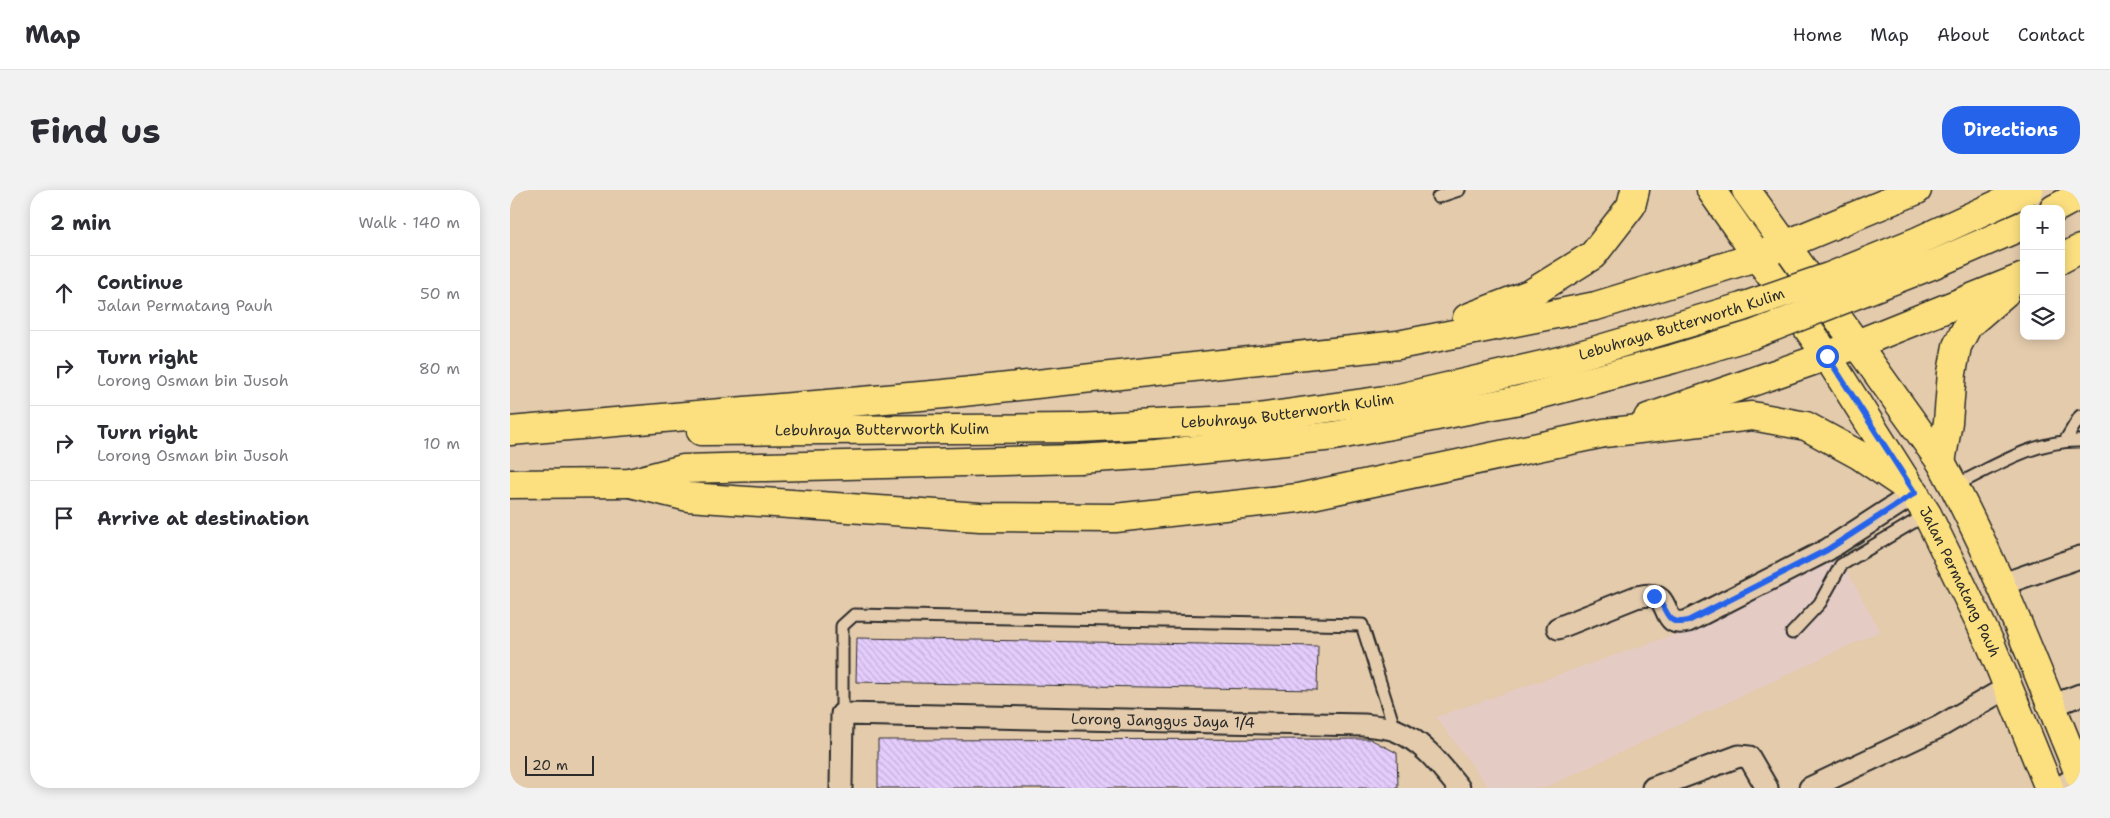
<!DOCTYPE html>
<meta charset="utf-8">
<style>
body{margin:0;font-family:"Shantell Sans",sans-serif;background:#f2f2f3;color:#2b2b33}
.controls{position:absolute;right:15px;top:15px;display:grid;overflow:hidden;border-radius:10px;box-shadow:0 2px 12px #0003}
.controls button{width:45px;height:45px;display:grid;place-items:center;padding:0;border:0;border-bottom:1px solid #e1e1e2;background:#fff;color:#2b2b33;font:25px sans-serif}
.scale{position:absolute;left:15px;bottom:12px;width:69px;box-sizing:border-box;padding-left:5px;border:2px solid #2b2b2b;border-top:0;font-size:14px;line-height:18px;white-space:nowrap;color:#2b2b2b;-webkit-text-stroke:4px #e4cbac;paint-order:stroke}
.stop{position:absolute;width:15px;height:15px;margin:-11px;border:4px solid #2563eb;border-radius:50%;background:#fff}
.stop.end{background:#2563eb;border-color:#fff;box-shadow:0 1px 5px #0008}
.list{margin:0;padding:0;list-style:none}
h2{display:flex;justify-content:space-between;align-items:center;height:65px;margin:0;padding:0 20px;font-size:21px}
h2 small{font-size:16px;font-weight:400;color:#7c7c81}
.list li{display:grid;grid-template-columns:32px 1fr auto;gap:15px;align-items:center;box-sizing:border-box;height:75px;padding:0 20px;border-top:1px solid #e1e1e2}
.list b{display:block;font-size:19px;white-space:nowrap}
.list p{margin:0;font-size:16px;white-space:nowrap;color:#7c7c81}
.list em{font-size:16px;font-style:normal;color:#7c7c81}
.icon{flex:none;width:28px;height:28px;fill:none;stroke:currentColor;stroke-width:2;stroke-linecap:round;stroke-linejoin:round}
.map{position:relative;flex:none;width:1570px;height:598px;overflow:hidden;border-radius:20px}
header{display:flex;align-items:center;gap:30px;box-sizing:border-box;height:70px;padding:0 25px;background:#fff;border-bottom:1px solid #e1e1e2}
header strong{font-size:24px}
nav{display:flex;gap:28px;margin-inline-start:auto;font-size:18px}
.intro{display:flex;align-items:center;justify-content:space-between;box-sizing:border-box;height:120px;padding:0 30px}
h1{margin:0;font-size:35px}
.button{padding:12px 22px;border-radius:20px;background:#2563eb;color:#fff;font-size:18px;font-weight:700}
main{display:flex;gap:30px;padding:0 30px}
aside{flex:1;background:#fff;border-radius:20px;box-shadow:0 2px 12px #0003}
.map>svg:first-child{display:block}
</style>
<header>
<strong>Map</strong>
<nav><a>Home</a><a>Map</a><a>About</a><a>Contact</a></nav>
</header>
<div class="intro"><h1>Find us</h1><a class="button">Directions</a></div>
<main>
<aside>
<h2>2 min<small>Walk · 140 m</small></h2>
<ul class="list">
<li><svg class="icon" aria-label="ahead" viewBox="0 0 24 24"><path d="M12 20V5M6 11l6-6 6 6"/></svg><div><b>Continue</b><p>Jalan Permatang Pauh</p></div><em>50 m</em></li>
<li><svg class="icon" aria-label="right" viewBox="0 0 24 24"><path d="M7 20v-9h11M14 6l5 5-5 5"/></svg><div><b>Turn right</b><p>Lorong Osman bin Jusoh</p></div><em>80 m</em></li>
<li><svg class="icon" aria-label="right" viewBox="0 0 24 24"><path d="M7 20v-9h11M14 6l5 5-5 5"/></svg><div><b>Turn right</b><p>Lorong Osman bin Jusoh</p></div><em>10 m</em></li>
<li><svg class="icon" aria-label="arrive" viewBox="0 0 24 24"><path d="M6 21V4h12l-3 4 3 4H6"/></svg><div><b>Arrive at destination</b></div></li>
</ul>
</aside>
<div class="map">
<svg width="1570" height="598" viewBox="0 0 1570 598">
<defs>
<pattern id="building-back-hatch" width="6" height="6" patternUnits="userSpaceOnUse" patternTransform="scale(1.25)"><rect width="6" height="6" fill="#e4ccfc"/><path d="M-1 5l2 2M0 0l6 6M5-1l2 2" fill="none" stroke="#c4afd8"/></pattern>
</defs>
<rect width="100%" height="100%" fill="#e4cbac"/>
<filter id="ink" filterUnits="userSpaceOnUse"><feTurbulence type="fractalNoise" baseFrequency=".02" numOctaves="2"/><feDisplacementMap in="SourceGraphic" scale="10" xChannelSelector="R" yChannelSelector="G"/><feConvolveMatrix kernelMatrix="1 2 1 2 8 2 1 2 1" color-interpolation-filters="sRGB"/></filter>
<g filter="url(#ink)">
<path fill="#e4cbc4" d="M1327,363l43,78 -336,157h-55l-53,-71 246,-85z"/>
<path fill="url(#building-back-hatch)" stroke="#2b2b2b" d="M347,448l461,8 -1,44 -461,-8z
M860,549l27,14 1,35h-520v-48z"/>
<g fill="none" stroke-linecap="round" stroke-linejoin="round">
<g stroke="#2b2b2b" stroke-width="15">
<path id="lane" d="M928,7l21,-7
M1555,251l15,-25
M1444,296c40,-19 80,-46 126,-45
M1282,443l28,-30 21,-38 86,-51
M332,524v-88l12,-11 508,10 33,105"/>
</g>
<g stroke="#2b2b2b" stroke-width="25">
<g id="street">
<path d="M1490,395l80,-28"/>
<path d="M1048,438l78,-31c7,-1 18,-4 24,2 10,11 5,28 28,22l139,-71 88,-57"/>
<path d="M1541,516l29,-11"/>
<path id="s1" d="M331,598l1,-74 522,11c10,1 22,2 31,5 28,11 46,36 64,58"/>
<path d="M1143,598l86,-32 10,1 18,31"/>
<path d="M1300,598l129,-61 69,-40"/>
<path d="M1549,598l21,-13"/>
</g>
</g>
<g stroke="#2b2b2b" stroke-width="31">
<g id="primary">
<path id="s2" d="M1201,0l116,166 100,158 64,131 58,143"/>
<path d="M1236,0l195,272c55,100 96,209 139,314"/>
</g>
</g>
<g stroke="#2b2b2b" stroke-width="31">
<g id="highway">
<path d="M1544,19l26,-14"/>
<path d="M1551,69l19,-10"/>
<path d="M957,128l65,-25 61,-38 38,-49 4,-16"/>
<path d="M1138,228l179,-62 197,-79"/>
<path d="M0,241l434,-37 454,-49 198,-39 160,-49 161,-67"/>
<path id="s3" d="M191,241l377,-3"/>
<path d="M1431,272l7,-40 4,-49 5,-27 11,-21 37,-32"/>
<path d="M120,293l58,14 292,20 135,1 183,-20 306,-65 148,-17 54,10 53,29 56,38"/>
<path d="M0,294l120,-1 53,-14 396,-10"/>
</g>
</g>
<use href="#lane" stroke="#e4cbac" stroke-width="11"/>
<use href="#street" stroke="#e4cbac" stroke-width="21"/>
<use href="#primary" stroke="#fce080" stroke-width="28"/>
<use href="#highway" stroke="#fce080" stroke-width="28"/>
<g stroke="#2b2b2b" stroke-width="31" stroke-linecap="butt">
<g id="highway-bridge">
<path id="s4" d="M568,238l173,-9 148,-21 161,-37 182,-54 87,-30 89,-36 111,-51"/>
<path d="M569,269l77,-5 178,-18 185,-36 154,-41 79,-24 180,-70 92,-40"/>
</g>
</g>
<use href="#highway-bridge" stroke="#fce080" stroke-width="28"/>
</g>
</g>
<g fill="none" stroke-linecap="round" stroke-linejoin="round" filter="url(#ink)">
<path stroke="#2563eb" stroke-width="6" d="M1144,406c15,9 9,31 34,25l139,-71 88,-57 -88,-137"/>
</g>
<g text-anchor="middle" dominant-baseline="central" stroke-width="5" stroke-linejoin="round" paint-order="stroke">
<g font-size="15" fill="#2b2b2b" stroke="#e4cbac">
<text stroke="none"><textPath href="#s4" startOffset="615">Lebuhraya Butterworth Kulim</textPath></text>
<text stroke="none"><textPath href="#s4" startOffset="210">Lebuhraya Butterworth Kulim</textPath></text>
<text stroke="none"><textPath href="#s3" startOffset="181">Lebuhraya Butterworth Kulim</textPath></text>
<text stroke="none"><textPath href="#s2" startOffset="465">Jalan Permatang Pauh</textPath></text>
<text stroke="none"><textPath href="#s1" startOffset="395">Lorong Janggus Jaya 1/4</textPath></text>
</g>
</g>
</svg>
<div class="controls">
<button>+</button>
<button>−</button>
<button><svg class="icon" aria-label="layers" viewBox="0 0 24 24"><path d="M12 4l9 5-9 5-9-5zM3 14l9 5 9-5"/></svg></button>
</div>
<div class="scale">20 m</div>
<div class="stop" style="left:1317px;top:166px"></div>
<div class="stop end" style="left:1144px;top:406px"></div>
</div>
</main>
